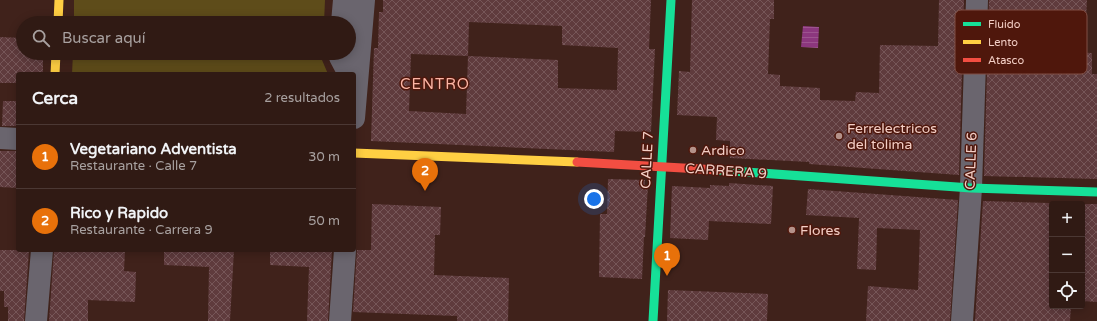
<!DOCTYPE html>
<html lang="es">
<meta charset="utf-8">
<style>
body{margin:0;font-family:"Varela Round",sans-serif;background:#38231d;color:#f1f3f6}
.controls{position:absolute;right:12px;bottom:12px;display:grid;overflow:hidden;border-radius:4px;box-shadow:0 2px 10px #0003}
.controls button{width:36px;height:36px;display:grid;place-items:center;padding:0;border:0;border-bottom:1px solid #4b3834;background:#301a14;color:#f1f3f6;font:20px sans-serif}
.you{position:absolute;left:594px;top:199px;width:14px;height:14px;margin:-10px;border:3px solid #fff;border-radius:50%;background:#1a73e8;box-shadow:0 0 0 6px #1a73e833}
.badge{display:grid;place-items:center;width:26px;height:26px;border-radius:50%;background:#db2777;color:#fff;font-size:13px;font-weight:700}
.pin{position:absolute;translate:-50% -33px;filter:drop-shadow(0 1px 2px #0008)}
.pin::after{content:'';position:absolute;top:21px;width:14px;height:12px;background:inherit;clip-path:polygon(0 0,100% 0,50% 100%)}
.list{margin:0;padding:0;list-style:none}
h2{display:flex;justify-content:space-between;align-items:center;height:52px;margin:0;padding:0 16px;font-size:17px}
h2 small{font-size:13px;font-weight:400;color:#a8a1a0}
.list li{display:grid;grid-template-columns:26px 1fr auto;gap:12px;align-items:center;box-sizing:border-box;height:64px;padding:0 16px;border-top:1px solid #4b3834}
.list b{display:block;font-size:15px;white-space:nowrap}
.list p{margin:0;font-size:13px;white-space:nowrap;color:#a8a1a0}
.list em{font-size:13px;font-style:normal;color:#a8a1a0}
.icon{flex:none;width:22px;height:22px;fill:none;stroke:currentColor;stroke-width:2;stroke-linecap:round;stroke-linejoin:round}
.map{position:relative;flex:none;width:1097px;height:321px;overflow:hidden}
.search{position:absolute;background:#301a14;box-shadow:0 2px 10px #0003;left:16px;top:16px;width:340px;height:44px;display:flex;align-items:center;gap:10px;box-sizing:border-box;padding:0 14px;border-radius:22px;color:#a8a1a0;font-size:15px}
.panel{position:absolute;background:#301a14;box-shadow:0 2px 10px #0003;left:16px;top:72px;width:340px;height:180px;border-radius:4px}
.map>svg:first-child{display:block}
</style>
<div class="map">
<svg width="1097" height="321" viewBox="0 0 1097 321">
<defs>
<pattern id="water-rules" width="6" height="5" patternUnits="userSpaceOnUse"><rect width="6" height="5" fill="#8c377e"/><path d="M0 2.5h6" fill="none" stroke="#9d538f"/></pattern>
<pattern id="building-cross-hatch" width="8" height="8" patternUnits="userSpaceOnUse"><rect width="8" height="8" fill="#5f3b3d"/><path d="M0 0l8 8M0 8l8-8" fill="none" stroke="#765658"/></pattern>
</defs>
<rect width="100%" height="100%" fill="#40221b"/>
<path fill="#5e4c1a" d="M74,0h251l-1,23h-250z
M73,53h249v7l6,14h-256z"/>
<path fill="url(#water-rules)" d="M803,26l16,1 -1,21 -17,-1z"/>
<path fill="url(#building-cross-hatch)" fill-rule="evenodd" d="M383,0h268l-2,49h6l-4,83 -36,-1 -1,21 -243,-11 3,-93h4l1,-36h4zM469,22l93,4v19l56,3 -1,42 -59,-2v-28l-90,-4zM411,54l57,2 -2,58 -57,-3z
M692,0h82v19h-4l-2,55 12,1v11l40,2v12l35,1 1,-9 23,1 1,-48 58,1 1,-46h25l-5,175 -150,-11v-2l-79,-4v-17l-14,-1 1,-23 -40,-2 2,-44 11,1z
M989,0h98l-1,19 -11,-1 -2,34 19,1v21h5v105l-113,-3z
M0,37l23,1v15h20v21h-25v9h-18z
M3,101h15v25h-16z
M0,151h18v37l-18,-1z
M608,179l37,1v5h3l-3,52h-1l-2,42 -43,-2 1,-63h7z
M729,183l44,3 -2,38 -62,-3 -1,19 -38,-2 2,-52 38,2v-3l19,1z
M808,189l150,11 -8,121h-84l2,-35 50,4 2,-60 -43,-2 -1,42 -19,-1 2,-51 -53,-3z
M983,201l98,3h-29v102h19l-1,15h-95z
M372,204l69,3 -1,28h-5l-1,40 75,3 -1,43h-51v-5l-104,-4 4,-62h14z
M1082,204h15v98l-15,-1z
M0,250h29l-5,71h-16v-14h-4v-16h-4z
M58,250h67l-1,21 12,1 -1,30 -47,-2v21h-39l5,-70z
M164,250h70l-4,71h-22l1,-54 -45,-2z
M270,250h62l-4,71h-21l2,-54 -39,-2z
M668,290l100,4 -1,27h-100z"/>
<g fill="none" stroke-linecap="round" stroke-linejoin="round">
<path stroke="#6a656e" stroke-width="22" d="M342,23l2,-23
M340,53v4l9,17
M354,118l10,-118
M0,138l18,1
M36,321l6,-71
M340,321l5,-71
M962,321l9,-133 6,-188"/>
<path stroke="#16e098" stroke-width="9" d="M718,170l253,18 126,4
M653,321l18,-321"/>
<path stroke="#ffcf43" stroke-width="9" d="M58,23l1,-23
M55,74l1,-21
M354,153l223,9"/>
<path stroke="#f24e42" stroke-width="9" d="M577,162l141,8"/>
</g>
<g fill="#b4928a" stroke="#4f170c" stroke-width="1.5">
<circle cx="839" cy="136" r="4"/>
<circle cx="693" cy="150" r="4"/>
<circle cx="792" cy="230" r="4"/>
</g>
<g text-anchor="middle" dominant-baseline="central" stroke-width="3" stroke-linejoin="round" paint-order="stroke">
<g font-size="14" fill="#f3cec5" stroke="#4f170c" text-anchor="start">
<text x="847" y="128">Ferrelectricos<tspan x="847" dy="16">del tolima</tspan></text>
<text x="701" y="150">Ardico</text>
<text x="800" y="230">Flores</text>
</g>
<g font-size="14" fill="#f3cec5" stroke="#4f170c">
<text transform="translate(647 160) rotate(-87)">CALLE 7</text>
<text transform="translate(971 161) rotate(-88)">CALLE 6</text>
<text transform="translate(726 171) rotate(4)">CARRERA 9</text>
</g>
<g font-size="15" letter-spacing="1" fill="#fcb5a5" stroke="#4f170c">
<text x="435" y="84">CENTRO</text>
</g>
</g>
<rect x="955" y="10" width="132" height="64" rx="6" fill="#4f170c" stroke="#804e44" stroke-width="1"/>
<rect x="963" y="22" width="18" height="4" fill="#16e098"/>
<rect x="963" y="40" width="18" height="4" fill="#ffcf43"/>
<rect x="963" y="58" width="18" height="4" fill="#f24e42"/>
<g font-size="11" fill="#f3cec5">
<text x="988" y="28">Fluido</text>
<text x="988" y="46">Lento</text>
<text x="988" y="64">Atasco</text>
</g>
</svg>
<div class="controls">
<button>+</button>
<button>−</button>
<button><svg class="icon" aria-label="locate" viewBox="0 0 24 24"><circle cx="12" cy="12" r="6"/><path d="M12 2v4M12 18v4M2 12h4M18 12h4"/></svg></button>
</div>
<div class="you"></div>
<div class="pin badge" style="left:667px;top:276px;background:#e8710a">1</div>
<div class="pin badge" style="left:425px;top:191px;background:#e8710a">2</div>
<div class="search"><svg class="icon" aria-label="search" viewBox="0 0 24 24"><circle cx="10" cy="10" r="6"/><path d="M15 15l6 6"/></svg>Buscar aquí</div>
<section class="panel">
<h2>Cerca<small>2 resultados</small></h2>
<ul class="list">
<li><span class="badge" style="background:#e8710a">1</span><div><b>Vegetariano Adventista</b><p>Restaurante · Calle 7</p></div><em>30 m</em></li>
<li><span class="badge" style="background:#e8710a">2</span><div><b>Rico y Rapido</b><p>Restaurante · Carrera 9</p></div><em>50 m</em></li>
</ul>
</section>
</div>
